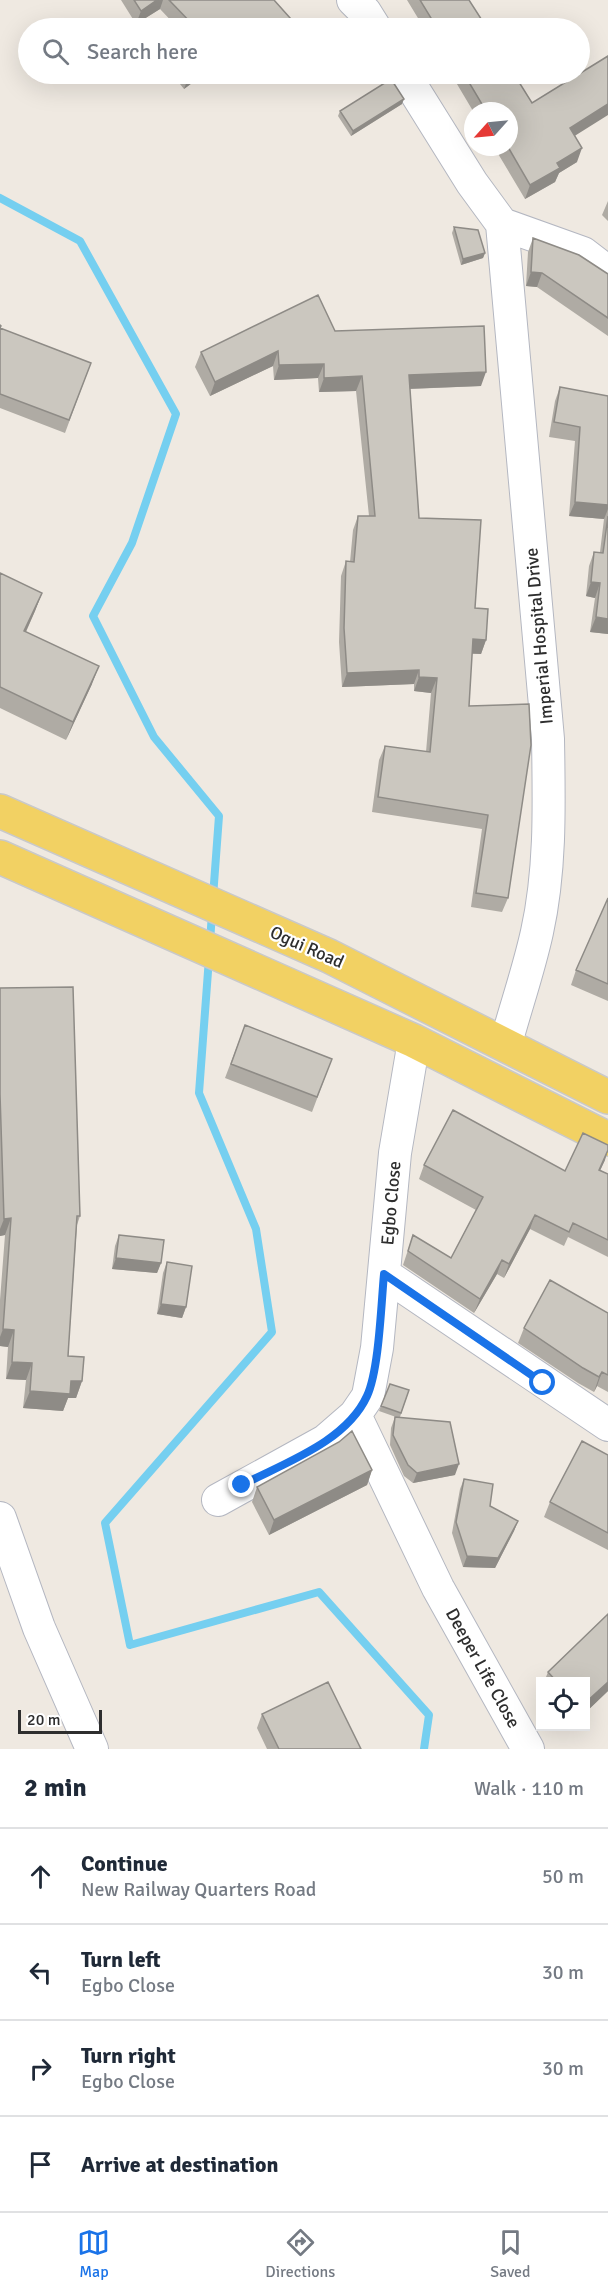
<!DOCTYPE html>
<meta charset="utf-8">
<style>
body{margin:0;font-family:Signika,sans-serif;background:#f6f6f7;color:#1f2937}
.controls{position:absolute;right:18px;bottom:18px;display:grid;overflow:hidden;border-radius:0px;box-shadow:0 6px 24px #0002}
.controls button{width:54px;height:54px;display:grid;place-items:center;padding:0;border:0;border-bottom:2px solid #e0e1e3;background:#fff;color:#1f2937;font:30px sans-serif}
.compass{position:absolute;left:464px;top:102px;width:54px;height:54px;border-radius:50%;background:#fff;box-shadow:0 6px 24px #0002;rotate:243deg}
.scale{position:absolute;left:18px;bottom:15px;width:84px;box-sizing:border-box;padding-left:6px;border:3px solid #2e2e2e;border-top:0;font-size:16px;line-height:21px;white-space:nowrap;color:#2e2e2e;-webkit-text-stroke:4px #fff;paint-order:stroke}
.stop{position:absolute;width:18px;height:18px;margin:-14px;border:4px solid #1a73e8;border-radius:50%;background:#fff}
.stop.end{background:#1a73e8;border-color:#fff;box-shadow:0 2px 6px #0008}
.list{margin:0;padding:0;list-style:none}
h2{display:flex;justify-content:space-between;align-items:center;height:78px;margin:0;padding:0 24px;font-size:26px}
h2 small{font-size:20px;font-weight:400;color:#747a83}
.list li{display:grid;grid-template-columns:39px 1fr auto;gap:18px;align-items:center;box-sizing:border-box;height:96px;padding:0 24px;border-top:2px solid #e0e1e3}
.list b{display:block;font-size:22px;white-space:nowrap}
.list p{margin:0;font-size:20px;white-space:nowrap;color:#747a83}
.list em{font-size:20px;font-style:normal;color:#747a83}
.icon{flex:none;width:33px;height:33px;fill:none;stroke:currentColor;stroke-width:2;stroke-linecap:round;stroke-linejoin:round}
.map{position:relative;flex:none;width:608px;height:1749px;overflow:hidden}
.search{position:absolute;background:#fff;box-shadow:0 6px 24px #0002;left:18px;right:18px;top:18px;height:66px;display:flex;align-items:center;gap:15px;box-sizing:border-box;padding:0 21px;border-radius:33px;color:#747a83;font-size:22px}
.sheet{height:462px;background:#fff}
nav{display:flex;justify-content:space-around;align-items:center;box-sizing:border-box;height:84px;border-top:2px solid #e0e1e3;background:#fff;font-size:16px;color:#747a83}
nav a{display:grid;justify-items:center;gap:3px}
nav .on{color:#1a73e8}
.map>svg:first-child{display:block}
</style>
<div class="map">
<svg width="608" height="1749" viewBox="0 0 608 1749">
<rect width="100%" height="100%" fill="#efe9e1"/>
<g fill="none" stroke-linecap="round" stroke-linejoin="round">
<path stroke="#75cff0" stroke-width="8" d="M0,198l80,43 96,173 -44,129 -39,73 61,121 65,79 -6,81
M210,942l2,-29
M209,958l-10,135 57,136 16,103 -167,191 25,122 189,-53 110,123 -5,34"/>
<g stroke="#b4b7c1" stroke-width="34">
<path id="minor" d="M353,0l12,12 10,16
M404,74l68,109 30,41 81,29 25,19
M502,224l46,515c1,64 3,130 -11,193 -8,37 -21,74 -31,111
M384,1274l224,151
M355,1415l83,173 90,161
M218,1500l107,-59 30,-26 13,-19 9,-48 18,-195 19,-112
M0,1518l39,110 53,121"/>
</g>
<g stroke="#c9c9c9" stroke-width="36">
<path id="primary" d="M0,811l329,145 279,141
M0,857l414,184 194,98"/>
</g>
<use href="#minor" stroke="#fff" stroke-width="32"/>
<use href="#primary" stroke="#f2d163" stroke-width="33"/>
</g>
<path fill="#afaba4" d="M121,0h153l25,28h-121l-18,-19 -24,15z
M407,0h62l18,28h-63z
M172,74h32l-20,15z
M220,74h19l-11,8z
M257,74h11l-6,5z
M451,74h63l18,29 43,32 2,27 -18,11 -4,9 -30,17 -31,-52h15v-36h-36z
M402,104l-51,32 -13,-20 2,-5z
M608,201v20l-6,-6z
M454,227l31,26 -2,5 -22,7 -9,-32z
M533,238l75,36v62l-71,-49 -11,-1 2,-34z
M0,325v3l91,35 -26,70 -65,-25z
M335,331l146,55 -71,3 9,129 56,90 11,32 -5,14h-9l-3,52 39,192 -6,14 -31,-5 11,-78 -110,-17 7,-52 6,-14 41,6 5,-59 -17,-2v-7l-72,3 -3,-45 2,-66 5,-15 4,1 3,-32 5,-14h11l-13,-125 -37,1 -1,-14 -44,2 -1,-14 -63,30 -15,-29 6,-15z
M560,387l48,9v238l-18,-2 5,-34 -9,-2 3,-30 5,-14h6l4,-33 -35,-3 6,-75 -26,-4 6,-36z
M0,573l42,20 -7,18 -9,21 66,52 -26,56 -66,-32z
M608,898v103l-37,-16 5,-15z
M0,988l80,228 -3,9 -9,131 14,25 -6,17h-8l-5,13 -40,-3 3,-28 -20,-1 2,-32 -8,-1v-46l5,-65 -5,1z
M245,1025l87,34 -20,53 -87,-34z
M605,1160l-5,10 8,4v83l-40,-20 -4,9 -34,-17 -26,49 -7,-4 -23,39 -71,-48 10,-30 38,23 25,-48 -57,-31 5,-14 141,6z
M119,1235l42,28 -4,10 -45,-4 3,-23z
M167,1262l19,45 -4,11 -25,-4 6,-41z
M608,1313v79l-11,-6 -3,6 -16,-9 -60,-40 6,-15z
M409,1390l-9,27 55,58 -42,8 -9,-7 -14,-31 1,-17 4,-11h1l-17,-6 2,-5z
M608,1455v95l-64,-33 6,-15z
M372,1470l-5,15 -98,50 -17,-33 5,-15z
M464,1479l26,27 28,15 -4,10 -19,37 -32,-1 -11,-34 8,-44z
M608,1614v77l-23,22v-31h-41l4,-10z
M262,1714l99,35h-94l-10,-21z"/>
<path fill="#8e8b86" d="M157,0h6l-3,9 -24,15 5,-13z
M192,74h12l-20,15 5,-13z
M231,74h8l-11,8z
M404,99l-2,5 -51,32 2,-5z
M608,104v11l-43,27 5,-14z
M582,148l-5,14 -18,11 -4,9 -30,17 5,-14 27,-22z
M485,253l-2,5 -22,7 2,-6z
M531,272l11,1 -5,14 -11,-1z
M278,351l-5,15 -63,30 5,-14z
M324,364l-6,14 -44,2 5,-15z
M486,372l-5,14 -77,3 5,-14z
M362,376l-6,15 -37,1 5,-14z
M575,502l33,3v4l-4,10 -35,-3z
M591,582l9,1 -5,15 -9,-2z
M42,593l-7,18 -17,38 6,-18z
M596,617l12,2v15l-18,-2z
M473,639l13,1 -5,14 -14,-1z
M99,666l-7,18 -26,56 7,-18z
M419,670l-5,14 -72,3 5,-14z
M419,677l18,1 -6,15 -17,-2z
M608,1150l-3,10 -11,24 5,-14z
M535,1215l-5,14 -26,49 5,-14z
M11,1218l-6,17 -5,1v-7l4,-10z
M116,1258l45,5 -4,10 -45,-4z
M502,1260l-5,14 -23,39 6,-14z
M161,1304l25,3 -4,11 -25,-4z
M3,1329l11,1 -6,17 -8,-1v-9z
M12,1362l20,1 -6,17 -20,-1z
M602,1372l-5,14 -3,6 5,-15z
M71,1381h11l-6,17h-8l-5,13 -40,-3 7,-17z
M459,1464l-4,11 -42,8 4,-10z
M372,1470l-5,15 -98,50 5,-15z
M518,1521l-4,10 -19,37 -32,-1 4,-11z
M608,1682v9l-23,22v-10z"/>
<path fill="#cbc7bf" stroke="#8e8b86" stroke-width="1.5" d="M134,0h23l-16,11z
M169,0h105l25,28h-103z
M420,0h49l18,28h-50z
M608,56v48l-38,24 12,20 -25,15 3,5 -30,17 -22,-38h1v-36h-23l-22,-37h50l18,29z
M391,79l13,20 -51,32 -13,-20z
M454,227l24,3 7,23 -22,6z
M533,238l46,17 29,19v44l-66,-45 -11,-1z
M318,295l17,36 149,-5 2,46 -77,3 10,143 62,2 -6,88 13,1 -2,31 -13,-1 -4,67 60,-2 2,41 -23,153 -32,-5 12,-78 -110,-18 7,-51 45,6 7,-74 -18,-1v-7l-72,3 -3,-45 2,-67 8,1 4,-46h17l-13,-140 -38,2v-14l-45,1 -1,-14 -63,31 -14,-30z
M0,325l1,1 -1,2 91,35 -22,57 -69,-26z
M560,387l48,9v109l-33,-3 5,-75 -26,-5z
M608,516v103l-12,-2 4,-34 -9,-1 3,-30 9,1z
M0,573l42,20 -18,38 75,35 -26,56 -73,-35z
M608,898v86l-32,-14z
M73,987l7,229h-3l-9,140 16,1 -2,24h-11l-1,13 -40,-3 2,-28 -20,-1 2,-32 -11,-1 8,-111 -7,1 -4,-125v-106z
M245,1025l87,34 -15,38 -86,-33z
M453,1110l112,61 18,-38 25,12v5l-9,20 9,4v66l-35,-17 -4,9 -34,-17 -26,49 -7,-4 -22,39 -72,-48 5,-16 38,23 32,-61 -59,-32z
M119,1235l45,5 -3,23 -45,-5z
M167,1262l25,4 -6,41 -25,-3z
M550,1280l58,33v62l-6,-3 -3,5 -16,-9 -59,-40z
M390,1384l19,6 -8,23 -20,-7z
M395,1417l55,5 9,42 -42,9 -9,-8 -15,-30z
M352,1431l20,39 -98,50 -17,-33 82,-45z
M582,1441l26,14v78l-58,-31z
M464,1479l29,5 -3,22 28,15 -20,37 -31,-2 -11,-34z
M608,1614v68l-23,21v-21h-28l-9,-10z
M328,1682l33,67h-82l-17,-35z"/>
<g fill="none" stroke-linecap="round" stroke-linejoin="round">
<path stroke="#1a73e8" stroke-width="8" d="M242,1485c42,-22 104,-43 125,-89 12,-26 14,-90 17,-122l159,109"/>
</g>
<g text-anchor="middle" dominant-baseline="central" stroke-width="4.5" stroke-linejoin="round" paint-order="stroke">
<g font-size="18" fill="#2e2e2e" stroke="#fff">
<text transform="translate(539 636) rotate(-95)">Imperial Hospital Drive</text>
<text transform="translate(307 947) rotate(24)">Ogui Road</text>
<text transform="translate(391 1203) rotate(-85)">Egbo Close</text>
<text transform="translate(483 1668) rotate(61)">Deeper Life Close</text>
</g>
</g>
</svg>
<div class="controls">
<button><svg class="icon" aria-label="locate" viewBox="0 0 24 24"><circle cx="12" cy="12" r="6"/><path d="M12 2v4M12 18v4M2 12h4M18 12h4"/></svg></button>
</div>
<svg class="compass" viewBox="-18 -18 36 36"><path d="M0-13l5 13h-10z" fill="#e53935"/><path d="M0 13l5-13h-10z" fill="#747a83"/></svg>
<div class="scale">20 m</div>
<div class="stop" style="left:543px;top:1383px"></div>
<div class="stop end" style="left:242px;top:1485px"></div>
<div class="search"><svg class="icon" aria-label="search" viewBox="0 0 24 24"><circle cx="10" cy="10" r="6"/><path d="M15 15l6 6"/></svg>Search here</div>
</div>
<section class="sheet">
<h2>2 min<small>Walk · 110 m</small></h2>
<ul class="list">
<li><svg class="icon" aria-label="ahead" viewBox="0 0 24 24"><path d="M12 20V5M6 11l6-6 6 6"/></svg><div><b>Continue</b><p>New Railway Quarters Road</p></div><em>50 m</em></li>
<li><svg class="icon" aria-label="left" viewBox="0 0 24 24"><path d="M17 20v-9H6M10 6l-5 5 5 5"/></svg><div><b>Turn left</b><p>Egbo Close</p></div><em>30 m</em></li>
<li><svg class="icon" aria-label="right" viewBox="0 0 24 24"><path d="M7 20v-9h11M14 6l5 5-5 5"/></svg><div><b>Turn right</b><p>Egbo Close</p></div><em>30 m</em></li>
<li><svg class="icon" aria-label="arrive" viewBox="0 0 24 24"><path d="M6 21V4h12l-3 4 3 4H6"/></svg><div><b>Arrive at destination</b></div></li>
</ul>
</section>
<nav>
<a class="on"><svg class="icon" aria-label="map" viewBox="0 0 24 24"><path d="M3 6l6-2 6 2 6-2v14l-6 2-6-2-6 2zM9 4v14M15 6v14"/></svg>Map</a>
<a><svg class="icon" aria-label="directions" viewBox="0 0 24 24"><path d="M12 3l9 9-9 9-9-9zM9 14v-3h6M13 9l2 2-2 2"/></svg>Directions</a>
<a><svg class="icon" aria-label="saved" viewBox="0 0 24 24"><path d="M7 4h10v16l-5-4-5 4z"/></svg>Saved</a>
</nav>
